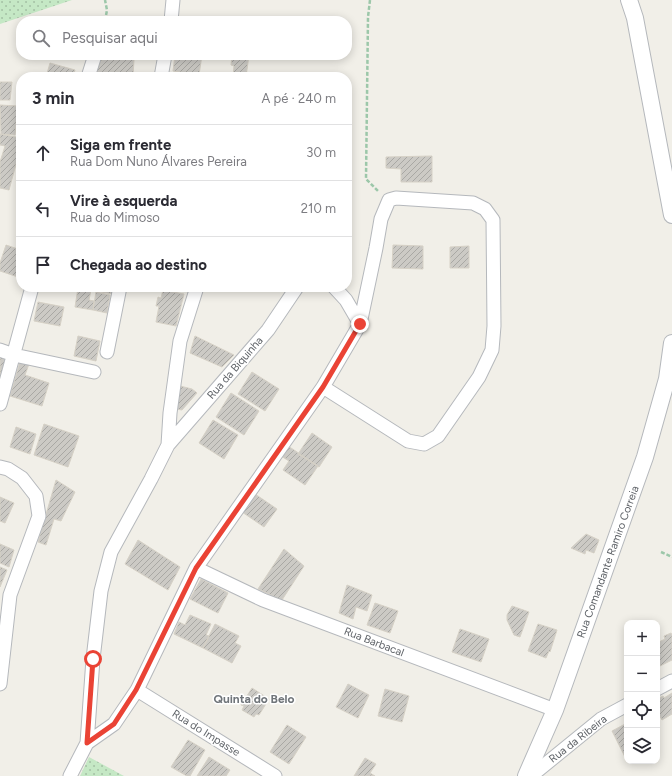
<!DOCTYPE html>
<html lang="pt">
<meta charset="utf-8">
<style>
body{margin:0;font-family:Figtree,sans-serif;background:#f2f2f3;color:#2b2b33}
.controls{position:absolute;right:12px;bottom:12px;display:grid;overflow:hidden;border-radius:8px;box-shadow:0 2px 10px #0003}
.controls button{width:36px;height:36px;display:grid;place-items:center;padding:0;border:0;border-bottom:1px solid #e1e1e2;background:#fff;color:#2b2b33;font:20px sans-serif}
.stop{position:absolute;width:12px;height:12px;margin:-9px;border:3px solid #ea4335;border-radius:50%;background:#fff}
.stop.end{background:#ea4335;border-color:#fff;box-shadow:0 1px 4px #0008}
.list{margin:0;padding:0;list-style:none}
h2{display:flex;justify-content:space-between;align-items:center;height:52px;margin:0;padding:0 16px;font-size:17px}
h2 small{font-size:13px;font-weight:400;color:#7c7c81}
.list li{display:grid;grid-template-columns:26px 1fr auto;gap:12px;align-items:center;box-sizing:border-box;height:56px;padding:0 16px;border-top:1px solid #e1e1e2}
.list b{display:block;font-size:15px;white-space:nowrap}
.list p{margin:0;font-size:13px;white-space:nowrap;color:#7c7c81}
.list em{font-size:13px;font-style:normal;color:#7c7c81}
.icon{flex:none;width:22px;height:22px;fill:none;stroke:currentColor;stroke-width:2;stroke-linecap:round;stroke-linejoin:round}
.map{position:relative;flex:none;width:672px;height:776px;overflow:hidden}
.search{position:absolute;background:#fff;box-shadow:0 2px 10px #0003;left:16px;top:16px;width:336px;height:44px;display:flex;align-items:center;gap:10px;box-sizing:border-box;padding:0 14px;border-radius:16px;color:#7c7c81;font-size:15px}
.panel{position:absolute;background:#fff;box-shadow:0 2px 10px #0003;left:16px;top:72px;width:336px;height:220px;border-radius:16px}
.map>svg:first-child{display:block}
</style>
<div class="map">
<svg width="672" height="776" viewBox="0 0 672 776">
<defs>
<pattern id="grass-dots" width="8" height="8" patternUnits="userSpaceOnUse"><rect width="8" height="8" fill="#c5e8c5"/><path d="M2 2h.1M6 6h.1" fill="none" stroke="#a3c0a4" stroke-width="1.8" stroke-linecap="round"/></pattern>
<pattern id="building-hatch" width="6" height="6" patternUnits="userSpaceOnUse"><rect width="6" height="6" fill="#cccac5"/><path d="M-1 1l2-2M0 6l6-6M5 7l2-2" fill="none" stroke="#a9a8a4"/></pattern>
</defs>
<rect width="100%" height="100%" fill="#f1efe8"/>
<path fill="url(#grass-dots)" d="M0,0h72l-72,24z
M89,757l35,19h-44z"/>
<path fill="url(#building-hatch)" stroke="#d6d1c6" d="M175,55h27l-3,20 -26,-4z
M232,55h17l-3,22h-13l1,-11 -3,-1z
M101,57l33,2 -1,18 -36,-1 1,-14h3z
M50,63l25,7 -2,7h-27z
M0,82h12l-2,18h-10z
M0,105l18,1 -3,29 -14,-1z
M0,134l21,4v8l-12,44 -9,-2v-26l5,-16 -5,-1z
M432,156v26h-31v-13l-15,-1v-11z
M6,245l15,5v28l-21,-7v-8z
M393,245l30,1v23l-31,-1z
M469,246v22h-19v-21z
M78,287h18l-1,4 -17,-3z
M96,287h19l-2,7 -18,-3z
M78,288l13,2 -2,10 5,1 -1,9 -18,-3z
M163,290l21,4 -8,32 -20,-4 3,-16h-3l2,-9 3,1z
M96,292l14,3 -3,18 -14,-3z
M38,302l26,5 -4,19 -26,-5z
M78,336l22,5 -4,20 -22,-5z
M195,336l39,19 -12,12 -32,-14z
M0,357l10,3 -10,30z
M20,362l9,2 -4,11 24,8 -7,23 -32,-10z
M252,372l27,17 -14,22 -27,-17z
M180,386l12,3 5,4 -15,17 -6,-1z
M231,393l28,18 -15,24 -28,-18z
M213,420l25,15 -14,24 -25,-16z
M44,424l35,12 -11,31 -34,-12z
M16,427l20,7 -6,20 -20,-7z
M312,433l20,14 -13,20 -21,-13z
M288,446l30,20 -13,19 -22,-15 6,-9 -8,-5z
M56,480l19,12 -14,29 -7,-2 -8,26 -8,-3z
M255,494l22,15 -13,18 -22,-15z
M0,497l14,6 -9,20 -5,-2z
M586,534l13,6 -5,13 -8,-3 -1,4 -14,-6z
M138,540l42,27 -12,23 -43,-26z
M0,544l14,6 -5,17 -9,-4z
M284,549l20,17 -22,34 -24,-11z
M0,567l7,3 -7,17z
M201,579l27,14 -10,20 -28,-14z
M347,585l25,10 -5,16 -11,-4 -3,12 -14,-6z
M375,603l23,8 -8,22 -23,-8z
M512,606l17,6 -9,25 -6,-2 -7,-15v-5z
M190,615l21,9 -5,11 3,1 -6,12 -29,-14 5,-12 6,3z
M215,624l24,12 -4,7 6,3 -9,17 -29,-15z
M538,624l19,6 -7,22 -1,-1 -3,7 -18,-7z
M460,629l29,10 -8,23 -29,-10z
M671,633l1,2v25l-12,6 -3,-6v-21l2,3 6,-3 -1,-3z
M348,684l21,11 -11,23 -22,-11z
M252,688l17,11 -10,16 -3,-1 -2,3 -12,-7 2,-4 -3,-1z
M385,689l24,7 -7,26 -24,-6z
M672,693v21l-10,6 -5,-9v-12l6,-3 1,2z
M627,723v33l-2,1 -13,-26z
M287,725l19,12 -17,27 -19,-12z
M188,740l17,10 -15,26h-3l-16,-9z
M209,757l21,13 -4,6h-29z
M365,758l11,6 -6,9 5,3h-21z"/>
<g fill="none" stroke-linecap="round" stroke-linejoin="round">
<g stroke="#b5b8bc" stroke-width="15">
<path id="minor" d="M171,21l2,-21
M88,77l7,-22
M161,77l4,-22
M334,287l12,13 14,24
M0,350l14,5 80,17
M107,352l13,-65
M0,404l32,-117
M168,445l100,-115 29,-43
M0,467l8,2 14,9 14,18 3,20 -29,79 -10,89
M196,568l67,32 292,110
M657,689l15,-8
M137,690l138,86
M87,743l27,-19 23,-34 59,-122 127,-181 37,-63 16,-76 5,-29 8,-19 7,-2 77,5 12,6 8,11 1,106 -2,24 -13,27 -41,59 -14,8 -16,-3 -85,-54
M70,776l17,-33 6,-84 8,-68 10,-39 40,-73 17,-34 2,-32 10,-72 17,-54
M531,776l70,-57 26,-14"/>
</g>
<g stroke="#b5b8bc" stroke-width="18">
<path id="tertiary" d="M629,0l6,18 37,197
M526,776l29,-66 90,-253 22,-78 5,-36"/>
</g>
<path stroke="#9cc7a9" stroke-width="2.5" stroke-dasharray="4 2" stroke-linecap="butt" d="M370,0l-2,17 -2,162 13,13
M105,21l2,-11 -2,-10
M661,552l11,5"/>
<use href="#minor" stroke="#fff" stroke-width="13"/>
<use href="#tertiary" stroke="#fff" stroke-width="16"/>
</g>
<g fill="none" stroke-linecap="round" stroke-linejoin="round">
<path stroke="#ea4335" stroke-width="5" d="M93,659l-6,84 27,-19 22,-34 60,-122 127,-181 37,-63"/>
</g>
<g text-anchor="middle" dominant-baseline="central" stroke-width="3" stroke-linejoin="round" paint-order="stroke">
<g font-size="11" fill="#5f6368" stroke="#fff">
<text transform="translate(235 368) rotate(-49)">Rua da Biquinha</text>
<text transform="translate(608 562) rotate(-70)">Rua Comandante Ramiro Correia</text>
<text transform="translate(374 642) rotate(21)">Rua Barbacal</text>
<text transform="translate(206 733) rotate(32)">Rua do Impasse</text>
<text transform="translate(578 739) rotate(-38)">Rua da Ribeira</text>
</g>
<g font-size="12" font-weight="bold" fill="#70757a" stroke="#fff">
<text x="254" y="699">Quinta do Belo</text>
</g>
</g>
</svg>
<div class="controls">
<button>+</button>
<button>−</button>
<button><svg class="icon" aria-label="locate" viewBox="0 0 24 24"><circle cx="12" cy="12" r="6"/><path d="M12 2v4M12 18v4M2 12h4M18 12h4"/></svg></button>
<button><svg class="icon" aria-label="layers" viewBox="0 0 24 24"><path d="M12 4l9 5-9 5-9-5zM3 14l9 5 9-5"/></svg></button>
</div>
<div class="stop" style="left:93px;top:659px"></div>
<div class="stop end" style="left:360px;top:324px"></div>
<div class="search"><svg class="icon" aria-label="search" viewBox="0 0 24 24"><circle cx="10" cy="10" r="6"/><path d="M15 15l6 6"/></svg>Pesquisar aqui</div>
<section class="panel">
<h2>3 min<small>A pé · 240 m</small></h2>
<ul class="list">
<li><svg class="icon" aria-label="ahead" viewBox="0 0 24 24"><path d="M12 20V5M6 11l6-6 6 6"/></svg><div><b>Siga em frente</b><p>Rua Dom Nuno Álvares Pereira</p></div><em>30 m</em></li>
<li><svg class="icon" aria-label="left" viewBox="0 0 24 24"><path d="M17 20v-9H6M10 6l-5 5 5 5"/></svg><div><b>Vire à esquerda</b><p>Rua do Mimoso</p></div><em>210 m</em></li>
<li><svg class="icon" aria-label="arrive" viewBox="0 0 24 24"><path d="M6 21V4h12l-3 4 3 4H6"/></svg><div><b>Chegada ao destino</b></div></li>
</ul>
</section>
</div>
